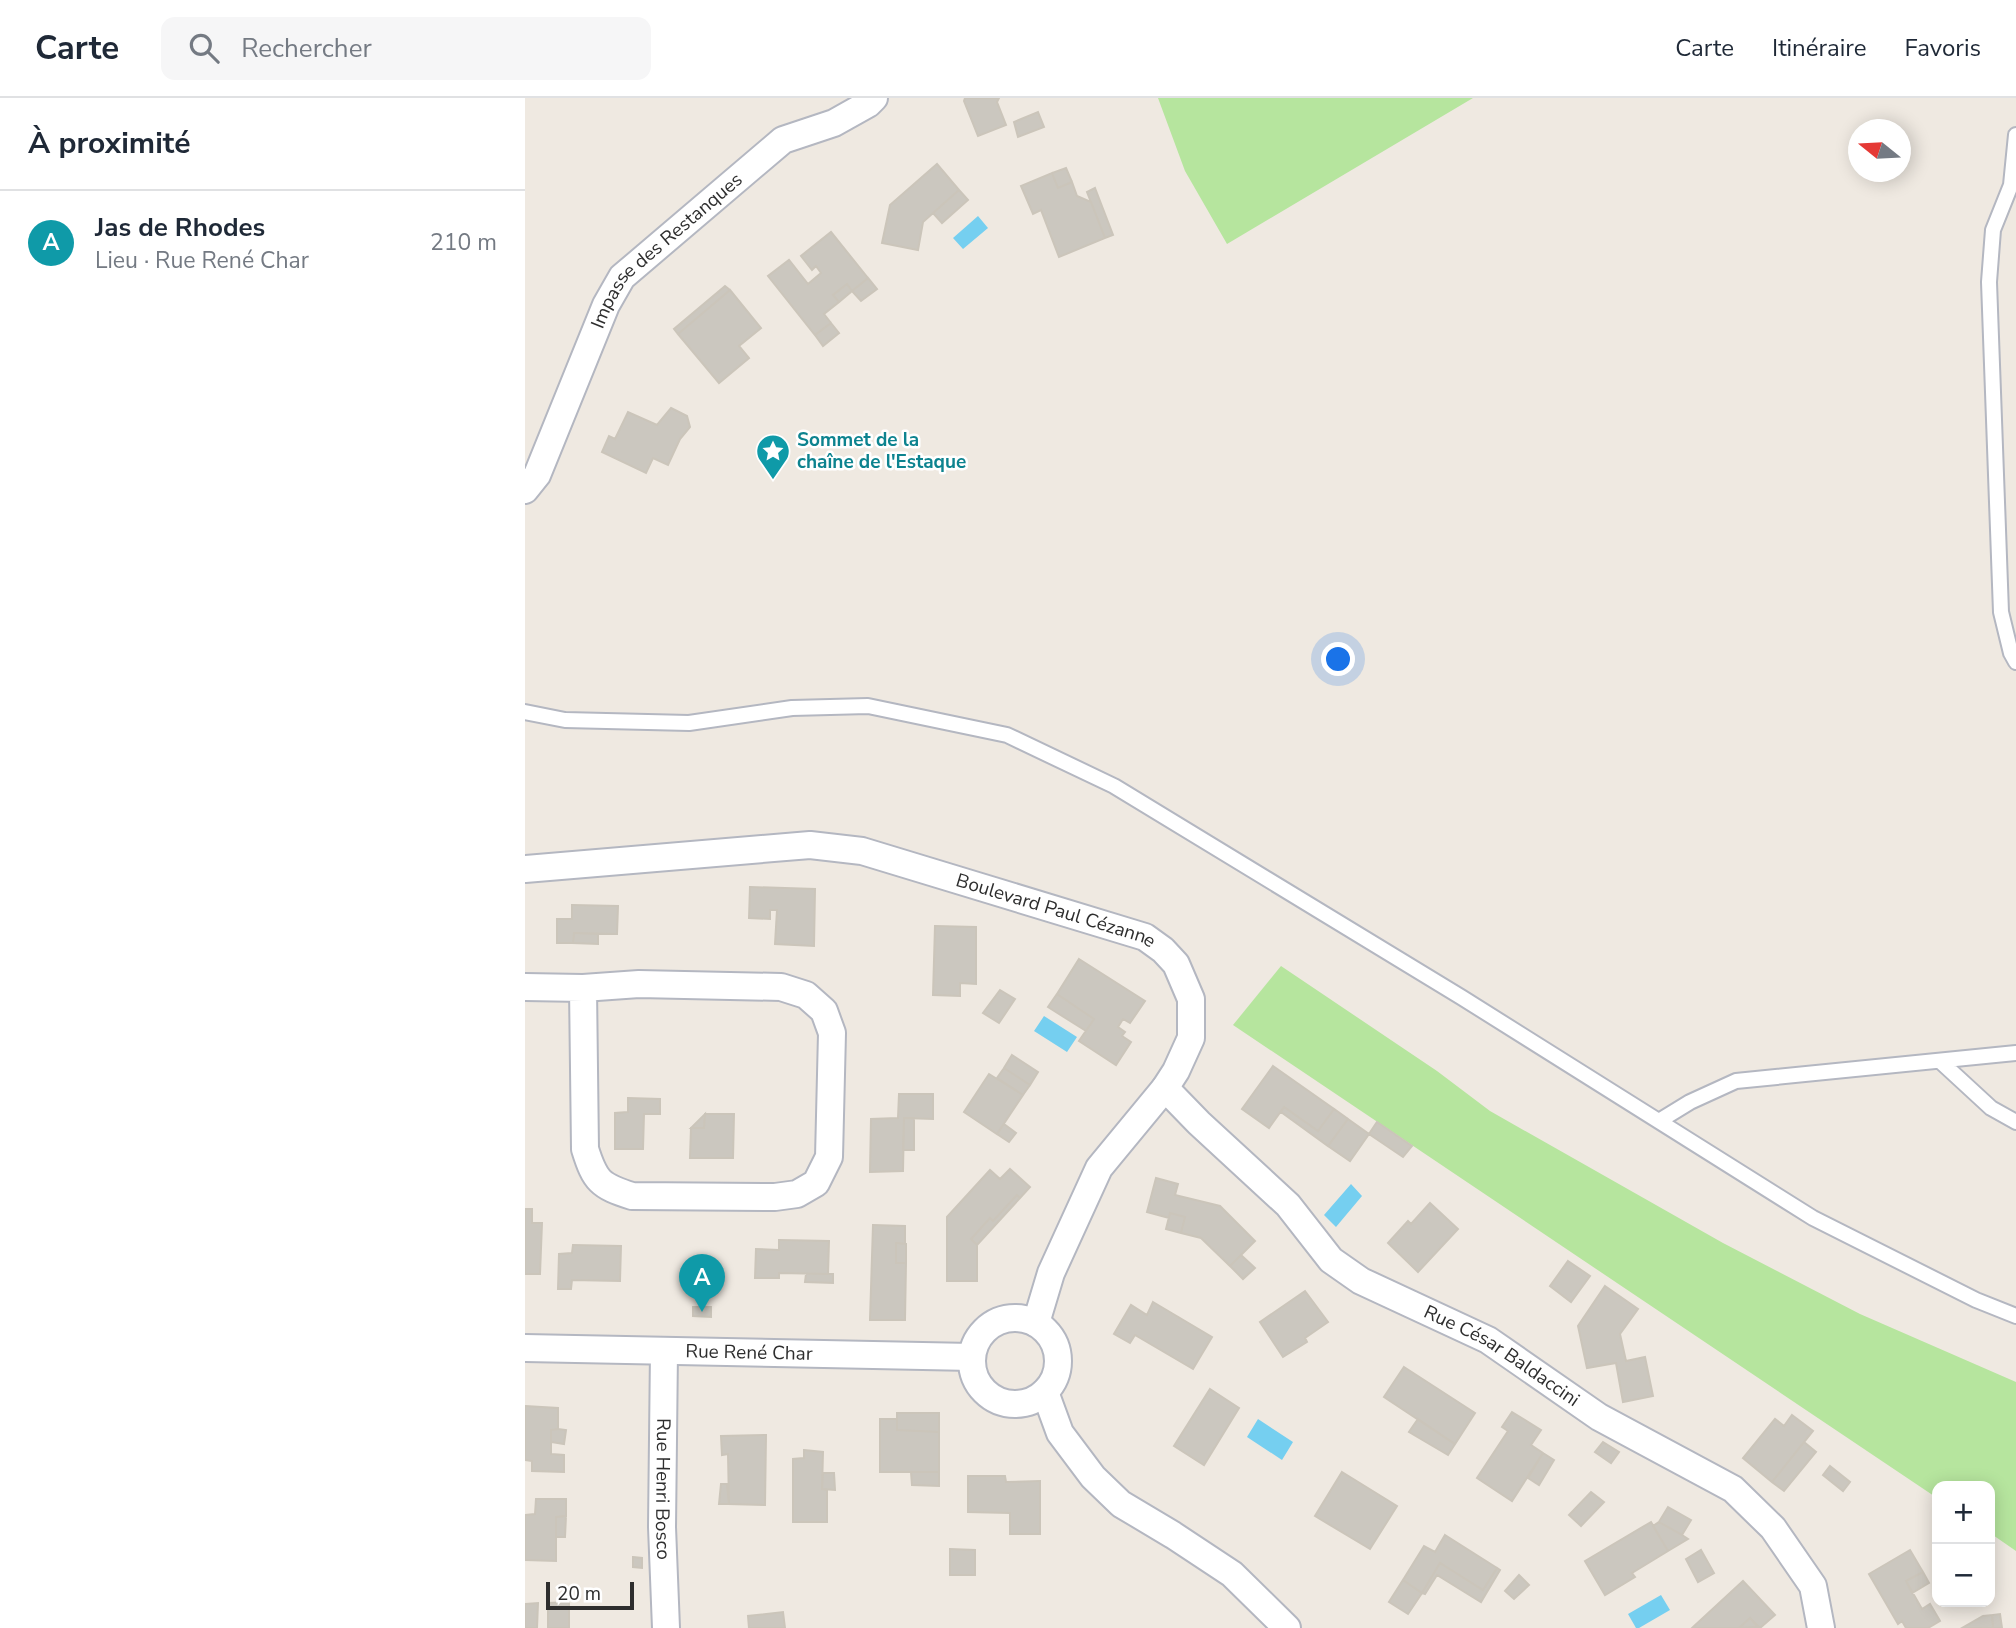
<!DOCTYPE html>
<html lang="fr">
<meta charset="utf-8">
<style>
body{margin:0;font-family:"Nunito Sans",sans-serif;background:#f6f6f7;color:#1f2937}
.controls{position:absolute;right:21px;bottom:21px;display:grid;overflow:hidden;border-radius:14px;box-shadow:0 4px 18px #0003}
.controls button{width:63px;height:63px;display:grid;place-items:center;padding:0;border:0;border-bottom:2px solid #e0e1e3;background:#fff;color:#1f2937;font:35px sans-serif}
.compass{position:absolute;left:1323px;top:21px;width:63px;height:63px;border-radius:50%;background:#fff;box-shadow:0 4px 18px #0003;rotate:288deg}
.scale{position:absolute;left:21px;bottom:18px;width:88px;box-sizing:border-box;padding-left:7px;border:4px solid #2e2e2e;border-top:0;font-size:19px;line-height:24px;white-space:nowrap;color:#2e2e2e;-webkit-text-stroke:5px #fff;paint-order:stroke}
.you{position:absolute;left:814px;top:562px;width:24px;height:24px;margin:-18px;border:5px solid #fff;border-radius:50%;background:#1a73e8;box-shadow:0 0 0 10px #1a73e833}
.badge{display:grid;place-items:center;width:46px;height:46px;border-radius:50%;background:#d93025;color:#fff;font-size:23px;font-weight:700}
.pin{position:absolute;translate:-50% -58px;filter:drop-shadow(0 2px 4px #0008)}
.pin::after{content:'';position:absolute;top:37px;width:24px;height:21px;background:inherit;clip-path:polygon(0 0,100% 0,50% 100%)}
.list{margin:0;padding:0;list-style:none}
h2{display:flex;justify-content:space-between;align-items:center;height:91px;margin:0;padding:0 28px;font-size:30px}
h2 small{font-size:23px;font-weight:400;color:#747a83}
.list li{display:grid;grid-template-columns:46px 1fr auto;gap:21px;align-items:center;box-sizing:border-box;height:105px;padding:0 28px;border-top:2px solid #e0e1e3}
.list b{display:block;font-size:26px;white-space:nowrap}
.list p{margin:0;font-size:23px;white-space:nowrap;color:#747a83}
.list em{font-size:23px;font-style:normal;color:#747a83}
.icon{flex:none;width:38px;height:38px;fill:none;stroke:currentColor;stroke-width:2;stroke-linecap:round;stroke-linejoin:round}
.map{position:relative;flex:none;width:1491px;height:1530px;overflow:hidden}
header{display:flex;align-items:center;gap:42px;box-sizing:border-box;height:98px;padding:0 35px;background:#fff;border-bottom:2px solid #e0e1e3}
header strong{font-size:33px}
nav{display:flex;gap:38px;margin-inline-start:auto;font-size:24px}
.search{width:490px;height:63px;background:#f6f6f7;display:flex;align-items:center;gap:18px;box-sizing:border-box;padding:0 24px;border-radius:14px;color:#747a83;font-size:26px}
main{display:flex}
aside{flex:1;background:#fff}
.map>svg:first-child{display:block}
</style>
<header>
<strong>Carte</strong>
<div class="search"><svg class="icon" aria-label="search" viewBox="0 0 24 24"><circle cx="10" cy="10" r="6"/><path d="M15 15l6 6"/></svg>Rechercher</div>
<nav><a>Carte</a><a>Itinéraire</a><a>Favoris</a></nav>
</header>
<main>
<aside>
<h2>À proximité<small></small></h2>
<ul class="list">
<li><span class="badge" style="background:#0f9aa8">A</span><div><b>Jas de Rhodes</b><p>Lieu · Rue René Char</p></div><em>210 m</em></li>
</ul>
</aside>
<div class="map">
<svg width="1491" height="1530" viewBox="0 0 1491 1530">
<rect width="100%" height="100%" fill="#efe9e1"/>
<path fill="#b6e59e" d="M633,0h315l-246,146 -42,-73z
M756,868l156,105 53,40 233,132 137,71 156,68v169l-26,-18v-47h-53v12l-704,-473z"/>
<path fill="#75cff0" d="M453,118l10,12 -25,21 -10,-11z
M519,918l33,21 -10,15 -33,-21z
M826,1086l11,12 -26,31 -12,-12z
M733,1321l35,23 -11,18 -35,-23z
M1136,1497l9,15 -31,18h-3l-8,-14z"/>
<path fill="#cbc7bf" stroke="#cbc5ba" stroke-width="2" d="M440,0h34l-2,4 9,23 -28,11 -14,-35z
M513,14l6,15 -26,10 -4,-15z
M412,66l22,26 -36,32 -5,28 -36,-7 8,-38z
M541,70l6,14 -14,6 -6,-15z
M527,75l6,15 14,-6 5,14 14,6 14,36 -46,19 -18,-47 -8,4 -12,-28z
M570,90l18,47 -8,3 -18,-46z
M434,92l9,10 -26,23 -9,-10z
M306,134l37,46 -16,13 -5,-7 -14,11 6,7 -15,12 7,9 -16,12 -47,-59 21,-16 19,24 13,-11 -5,-7 -4,4 -11,-14z
M343,180l9,11 -16,12 -9,-10z
M322,186l5,7 -13,11 -6,-7z
M200,188l5,4 -52,44 -4,-5z
M205,192l31,38 -22,18 10,12 -30,25 -41,-49z
M306,225l8,10 -16,13 -8,-11z
M146,310l16,8 3,11 -10,12 -12,26 -15,-7 -7,15 -44,-21 7,-16 6,3 13,-27 29,13z
M225,789l65,2 -1,57 -39,-2 2,-34h-7v9l-21,-1z
M47,807l46,1 -1,28 -43,-1 -1,10h-16v-24h15z
M410,828l41,1v57l-16,-1v13l-27,-1z
M49,835l24,1v10l-25,-1z
M554,861l66,42 -15,22 -7,-4 -5,8 7,5 -3,4 9,6 -15,23 -37,-24 15,-22 -37,-25z
M475,892l15,9 -16,24 -16,-10z
M532,896l37,25 -8,12 -38,-24z
M487,957l26,17 -8,13 -26,-17z
M748,968l61,43 -16,22 -34,-24 -15,21 -27,-19z
M479,970l26,17 -7,10 -26,-17z
M464,976l34,21 -26,39 -33,-22z
M374,996h34v25l-29,-1 -1,53 -33,1 1,-53 27,-1z
M103,1000l32,1v15h-16l-1,35h-28v-36l13,-1z
M759,1009l34,24 16,-22 14,10 -20,27 -47,-34z
M180,1016l-1,14h-13z
M180,1016h29l-1,44h-43l1,-30h13z
M379,1020h10v32h-11z
M823,1021l21,15 -19,27 -22,-15z
M852,1024l35,24 -9,11 -34,-23z
M479,1026l12,9 -7,9 -12,-8z
M485,1071l20,18 -10,11 -3,-3 -24,26 -3,-3 -19,21 6,6v36h-30v-64l43,-47 10,9z
M631,1080l22,6 -3,11 45,11 35,35 -25,25 -29,-28 -20,-5 4,-16 -15,-4 -1,5 -22,-6z
M492,1097l3,3 -43,47 -6,-6 19,-21 3,3z
M905,1105l28,26 -40,43 -30,-29 20,-22 3,3z
M0,1111h7v14h10l-2,51h-15z
M645,1115l15,4 -4,16 -15,-4z
M348,1127l32,1v18l-9,-1v20h10l-1,57h-35z
M254,1142l50,1 -1,33 -49,-1v5h-24l1,-29 23,1z
M371,1145l10,1v19h-10z
M48,1147l48,1 -1,35 -48,-1 -1,9h-13l1,-35 13,-1z
M716,1157l14,13 -12,11 -13,-13z
M1043,1163l22,15 -19,26 -21,-16z
M281,1176h27v9l-28,-1z
M1080,1188l33,23 -18,25 6,27 19,-4 8,39 -30,6 -7,-39 -29,5 -9,-42z
M780,1193l23,31 -23,16 2,4 -24,15 -23,-35z
M628,1204l59,35 -19,32 -58,-34 -5,8 -16,-9 17,-29 16,10z
M168,1209h18v10l-18,-1z
M879,1269l71,46 -20,31 -71,-47z
M685,1291l29,19 -35,57 -30,-19z
M0,1308l33,2v21l-7,1v24l13,1v17l-32,-1v-10l-7,-1z
M987,1314l29,18 -10,15 12,8 -31,48 -35,-23 31,-47 -6,-4z
M372,1315h42v19l-42,-2z
M1267,1317l21,16 -41,51 -29,-24 32,-39 9,7z
M355,1321h17v11l42,2v40h-59z
M893,1321l37,25 -7,11 -39,-23z
M33,1331l8,1 -2,14 -13,-2v-12z
M241,1337l-1,70 -36,-1 -1,-50 -6,1 -1,-19z
M1078,1344l16,10 -8,11 -16,-11z
M1279,1344l12,10 -32,39 -12,-9z
M279,1352l19,2 -1,37 5,1v32h-34v-63l11,-1z
M1018,1355l11,7 -15,25 -11,-7z
M1305,1368l20,16 -7,9 -20,-16z
M386,1374h28v14l-27,-1z
M817,1374l55,34 -27,43 -55,-33z
M298,1375h11l1,17 -13,-1z
M443,1378h37l1,6 34,-1v53h-30v-21l-42,-1z
M196,1386h6l2,20h-10z
M1066,1394l13,10 -23,24 -12,-11z
M11,1401h30v17l-10,1v44l-31,-1v-45l10,-1z
M1143,1409l23,13 -9,15 -23,-13z
M41,1418l-1,21h-9v-20z
M1126,1424l17,29 -36,22 3,4 -30,18 -20,-34z
M1134,1424l23,13 6,4 -20,12 -15,-25z
M920,1437l52,33 -14,22 -43,-27 -18,30 -19,-13 21,-34 11,6z
M425,1451l25,1v25h-25z
M1176,1452l13,23 -16,9 -12,-23z
M1385,1452l13,22 -17,9 16,28 8,-5 10,17 -12,7h-22l-4,-7 -4,3 -29,-50z
M108,1459l9,1v10l-9,-1z
M915,1465l43,27 14,-22 3,2 -19,32 -44,-27 -12,19 -3,-1z
M1398,1474l6,11 -17,10 -6,-12z
M994,1477l10,10 -15,14 -9,-8z
M878,1482l19,13 -14,21 -19,-12z
M1218,1483l32,34 -15,13 -10,-10 -11,10h-47z
M44,1504v26h-21v-25z
M13,1505l-1,25h-12v-24z
M258,1514l2,16h-36l-1,-12z
M1475,1516l2,14h-9l-1,-13z
M1467,1517l1,13h-31l21,-12z
M1225,1520l8,9 -19,1z"/>
<g fill="none" stroke-linecap="round" stroke-linejoin="round">
<g stroke="#b4b7c1" stroke-width="18">
<path id="lane" d="M1491,81l-5,6 -18,45 -4,52 12,330 10,41 5,9
M1486,87l5,-50
M0,614l40,8 124,3 103,-15 76,-2 139,29 107,51 347,211 352,221 163,82 40,16
M1415,963l51,47 25,14
M1134,1023l31,-19 46,-21 280,-28"/>
</g>
<g stroke="#b4b7c1" stroke-width="30">
<g id="street">
<path id="s1" d="M0,392l12,-15 69,-170 16,-28 161,-137 51,-17 34,-19 6,-6"/>
<path id="s2" d="M0,771l285,-24 52,6 283,86 18,13 13,14 15,35v39l-15,33 -11,17 -66,80 -48,105 -15,50"/>
<path d="M0,889l58,1 56,-4 142,3 25,8 18,16 8,22 -3,124 -13,26 -19,11 -22,3 -143,-1c-32,-10 -37,-15 -47,-47l-2,-161"/>
<path id="s3" d="M640,990l34,35 89,82 43,55 30,21 127,59 111,77 134,72 40,39 40,58 8,42"/>
<circle cx="490" cy="1263" r="43"/>
<path id="s4" d="M0,1250l447,9"/>
<path id="s5" d="M139,1253l-2,176 4,101"/>
<path d="M520,1294l15,41 33,44 28,27 52,31 59,39 55,54"/>
</g>
</g>
<use href="#lane" stroke="#fff" stroke-width="14"/>
<use href="#street" stroke="#fff" stroke-width="26"/>
</g>
<defs>
<g id="sight-pin" transform="scale(1.75)"><path d="M0 17L-7.5 6A9.5 9.5 0 1 1 7.5 6Z" fill="#0f9aa8" stroke="#fff"/><path d="M0-6L1.8-2.2L6-1.7L2.9 1.2L3.7 5.4L0 3.3L-3.7 5.4L-2.9 1.2L-6-1.7L-1.8-2.2Z" fill="#fff"/></g>
</defs>
<g fill-rule="evenodd">
<use href="#sight-pin" x="248" y="353"/>
</g>
<g text-anchor="middle" dominant-baseline="central" stroke-width="5" stroke-linejoin="round" paint-order="stroke">
<g font-size="19" fill="#2e2e2e" stroke="#fff">
<text stroke="none"><textPath href="#s1" startOffset="284">Impasse des Restanques</textPath></text>
<text stroke="none"><textPath href="#s2" startOffset="541">Boulevard Paul Cézanne</textPath></text>
<text stroke="none"><textPath href="#s4" startOffset="224">Rue René Char</textPath></text>
<text stroke="none"><textPath href="#s3" startOffset="436">Rue César Baldaccini</textPath></text>
<text stroke="none"><textPath href="#s5" startOffset="138">Rue Henri Bosco</textPath></text>
</g>
<g font-size="19" font-weight="bold" fill="#0d838f" stroke="#fff" text-anchor="start">
<text x="272" y="342">Sommet de la<tspan x="272" dy="22">chaîne de l'Estaque</tspan></text>
</g>
</g>
</svg>
<div class="controls">
<button>+</button>
<button>−</button>
</div>
<svg class="compass" viewBox="-18 -18 36 36"><path d="M0-13l5 13h-10z" fill="#e53935"/><path d="M0 13l5-13h-10z" fill="#747a83"/></svg>
<div class="scale">20 m</div>
<div class="you"></div>
<div class="pin badge" style="left:177px;top:1214px;background:#0f9aa8">A</div>
</div>
</main>
